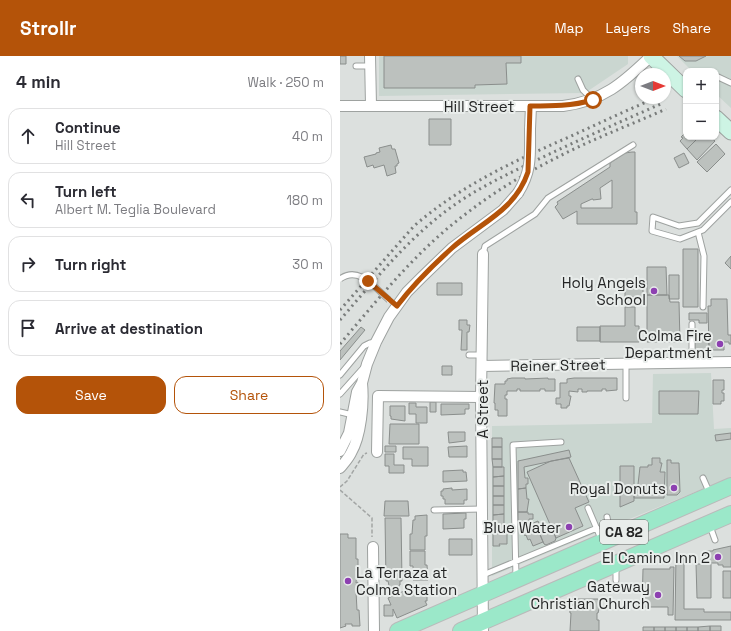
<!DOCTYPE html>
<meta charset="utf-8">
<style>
body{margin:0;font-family:"Space Grotesk",sans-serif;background:#f7f7f7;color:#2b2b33}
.controls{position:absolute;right:12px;top:12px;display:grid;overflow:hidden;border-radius:8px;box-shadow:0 1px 3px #0004}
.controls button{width:36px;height:36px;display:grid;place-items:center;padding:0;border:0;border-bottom:1px solid #e1e1e2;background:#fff;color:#2b2b33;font:20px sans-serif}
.compass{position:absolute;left:295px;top:12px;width:36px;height:36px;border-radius:50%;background:#fff;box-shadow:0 1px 3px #0004;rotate:90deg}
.stop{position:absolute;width:12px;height:12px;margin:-9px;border:3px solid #b45309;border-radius:50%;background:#fff}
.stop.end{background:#b45309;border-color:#fff;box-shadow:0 1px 4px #0008}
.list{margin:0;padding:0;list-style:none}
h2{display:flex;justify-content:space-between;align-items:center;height:52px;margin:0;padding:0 16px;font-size:17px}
h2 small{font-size:13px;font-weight:400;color:#7c7c81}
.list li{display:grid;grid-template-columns:26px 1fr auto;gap:12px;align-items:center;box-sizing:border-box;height:56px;margin:0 8px 8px;padding:0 8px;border:1px solid #e1e1e2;border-radius:12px}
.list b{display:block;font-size:15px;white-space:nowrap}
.list p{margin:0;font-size:13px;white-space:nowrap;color:#7c7c81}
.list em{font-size:13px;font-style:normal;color:#7c7c81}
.actions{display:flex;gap:8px;padding:12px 16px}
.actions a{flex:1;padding:9px 0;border:1px solid #b45309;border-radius:12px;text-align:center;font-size:14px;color:#b45309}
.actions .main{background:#b45309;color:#fff}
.icon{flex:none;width:22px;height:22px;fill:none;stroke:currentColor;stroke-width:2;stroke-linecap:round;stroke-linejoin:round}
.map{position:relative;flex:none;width:391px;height:575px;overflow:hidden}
header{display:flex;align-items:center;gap:24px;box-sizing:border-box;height:56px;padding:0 20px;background:#b45309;color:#fff}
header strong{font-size:19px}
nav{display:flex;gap:22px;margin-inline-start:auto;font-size:14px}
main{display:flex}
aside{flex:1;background:#fff}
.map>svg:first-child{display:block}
</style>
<header>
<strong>Strollr</strong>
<nav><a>Map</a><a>Layers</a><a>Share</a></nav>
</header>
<main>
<aside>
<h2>4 min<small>Walk · 250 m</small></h2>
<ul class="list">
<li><svg class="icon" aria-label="ahead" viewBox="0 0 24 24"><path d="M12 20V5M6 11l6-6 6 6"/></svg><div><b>Continue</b><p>Hill Street</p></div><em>40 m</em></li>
<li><svg class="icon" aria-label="left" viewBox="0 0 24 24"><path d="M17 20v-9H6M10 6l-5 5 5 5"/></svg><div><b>Turn left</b><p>Albert M. Teglia Boulevard</p></div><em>180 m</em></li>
<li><svg class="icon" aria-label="right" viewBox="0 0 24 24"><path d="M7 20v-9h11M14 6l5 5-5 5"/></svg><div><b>Turn right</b></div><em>30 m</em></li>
<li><svg class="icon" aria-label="arrive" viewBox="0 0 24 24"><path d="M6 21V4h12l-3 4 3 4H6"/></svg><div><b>Arrive at destination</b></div></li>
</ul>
<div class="actions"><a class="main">Save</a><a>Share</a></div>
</aside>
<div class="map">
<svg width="391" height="575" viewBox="0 0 391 575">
<rect width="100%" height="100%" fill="#dce0de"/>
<path fill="#cad6d0" d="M39,0h249v8l-43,29 -206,3z
M337,0h54v52l-15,-14v-23h-24z
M371,317l3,56 17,-1v49l-239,99v-150l160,-3 1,-49z"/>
<path fill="#bcc1be" stroke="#8a8e8c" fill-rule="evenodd" d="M0,0h6v8h-6z
M44,0h137v7h-15l1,21 -32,1v3h-91z
M339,0h27l-10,5h-11z
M89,63h22v26h-22z
M346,76v5h13l-12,12 -7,-8 3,-3 -2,-1z
M359,81h11l5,4 -18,19 -10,-11z
M376,88l9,10 -18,18 -10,-10z
M51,89l1,4h3l4,14 -2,1v2h-2l1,7 -9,3 -3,-11 -10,3 -1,-3 -6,2 -3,-10 12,-3v-1l4,-1 -1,-4z
M292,96h3v60h2v12h-60v-13l-14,8 -8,-12 3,-3 -1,-2 53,-35v-4l15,-10zM272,124v28h-31v-4l11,-5h1v1l8,-1 -1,-11z
M344,97l5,10 -10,5 -5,-10z
M343,193h15v58h-15z
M391,200v13l-6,-6z
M307,211h19l1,28h-20z
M329,219h10v24h-10z
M97,227h25v12h-25z
M285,231h18v10h-18z
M307,239h22l1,7h9l1,40h-33z
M371,243h16l1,36h3v9h-2v-2h-5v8h-15l-1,-44h3z
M285,251h10v19h4v16h-39v-16h25z
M349,257h18v10h-8v-3h-10z
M119,264h8v5h3l-1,7h-2v18h-6l1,-20h-3z
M21,271l4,3 -25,30v-9z
M237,271h23v14h-23z
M355,281h14v13h-14z
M102,310h10v9h-10z
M172,322h13v1l23,-1v1h7v12h-10v-2h-5v2h-20v-2h-3v2h-10v4h-2v4h2v17h-9v-6h-3v-7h-1l1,-19h10v-3h2v-2z
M234,322h43v12l-11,1v-2h-4v2h-15v1h-5v-3h-4v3l-9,-1v5h2l-2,10h-2v2h-6v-4h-5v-6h4v-15h7v-4z
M373,324h11v10h-2v3h2v8h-3v3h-8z
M319,335h40l-1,23h-39z
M90,346h6v10h-6z
M69,347h7v4h11v16h-11v-9h-7z
M101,348h28v5h-4v5l-24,1z
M50,350h15v15l-14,-2v-3h-1z
M50,368h29v20h-30z
M108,376h17v9l-16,2z
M391,377v6l-15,2 -1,-6z
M152,382h10v9h-10z
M45,390h11v6h-11z
M127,390v11h-18l-1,-10z
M63,391h25v19h-16v-7h-9z
M152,391h10v12h-10z
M229,394l2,7 -47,10 1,11h3v6h-2v4l-8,1v-28z
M45,398h9v11h10v8h-15v-7h-4z
M229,402l20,44 -14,6 8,18 -27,12 -29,-66 24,-11z
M312,402h8v5h2l-2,9h5l-1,26h-30v-5h3l3,-26h8v-2h4z
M152,403h10v8h-9z
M327,404h4v3h8l1,29 -3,3h-10z
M280,410h14v35l-14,6z
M153,411h11v9l-11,1z
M123,414v2h3l1,9 -24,1v-11z
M164,420v10h-11v-9z
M153,430h11v10h-11z
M112,432v2l15,-1v11h-3v4h-19v-5h-2v-3h-2v-5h2v-2z
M186,432l1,11h2l-2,13h-9v-23z
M153,440h11v9h-11z
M45,445h23l1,15h-25z
M153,449h11v9l-11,1z
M178,456h10v2h5v5h-4v4l-8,4 -3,-5z
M126,457v6h-2v9l-21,1v-15z
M164,458v19l-11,1v-19z
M87,459v21h-2v14h-15v-16h2l1,-14h2v-4z
M45,462h16l1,63h-2v4h-1v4l-9,1 -2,-9h-2z
M198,465l4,9 -3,2 4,10 -10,4 -3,-7 -2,1 -2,-5 -1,1 -4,-9 9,-4 1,1z
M209,471l2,5 2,-1 3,7 -1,3 -9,4 -2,-1 -5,-12z
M167,477v11h-8l1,2h-7v-12z
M0,478h8v4h8v21h2v9h-2v3h1l-1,12 2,-1v9h-2l1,19h2l1,16h-8v-2h-7l1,2 -6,2z
M109,483h23v16h-23z
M391,490v21h-8v-2h-5v-2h-12v-12h7v-1z
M70,495h15v14h2l1,15h-15v-14h-3z
M336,499h8v54h20v3h27v8h-56z
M356,508h15v34h-14z
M330,511h4l-1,48h-5v-8h-26l1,-38h27z
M383,515h8v27h-8z
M78,529l1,4 8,-1v13h-2l2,4 -30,13 -4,-9v7h-9v-11h7l-3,-7z
M229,543h29l1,10 -1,4h-1v7h2v11h-29l1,-18h-1z
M370,570h11v5h-11z
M370,570v5h-12v-4z
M303,571h11v4h-11z
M314,571h11v4h-11z
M325,571h11v4h-11z
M336,571h11v4h-11z
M347,571h11v4h-11z"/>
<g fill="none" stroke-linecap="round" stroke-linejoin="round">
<g stroke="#9ea2a0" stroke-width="7">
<path id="lane" d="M16,10h14
M376,20l15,7
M238,23l5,11 9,9
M391,134l-33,33 -19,3 -26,-9 -1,14 28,8 23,-9 28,-28
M358,176l6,24 -1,51
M143,198l2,-8 50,-32 13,-16 85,-53
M352,268v39
M129,299h13
M0,319l24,-29 6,-3 6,-1
M0,338l25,-28
M286,342v-34
M0,356l13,3
M363,422l7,16
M248,452l14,33
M94,454l48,-1
M267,461l4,20
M370,470l5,14
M276,511v13
M143,519l114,-47
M176,522l-3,-133 48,-3"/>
</g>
<g stroke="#9ea2a0" stroke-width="12">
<path id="street" d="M30,0l1,49
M0,50h223c40,-5 60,-23 88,-50
M190,73l1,-23
M143,198l-2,143 2,234
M142,310l249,-4
M0,395l9,-18 8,-41 5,-9 5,-19 9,-22 13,-25 18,-25 15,-15 30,-29 51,-38 15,-17
M37,396l1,-56 103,1
M0,412c4,-5 8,-9 11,-15 10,-17 13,-50 11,-70
M33,491l1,84"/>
</g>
<g stroke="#9ea2a0" stroke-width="17">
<path id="secondary" d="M311,0l35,34
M376,62l15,14"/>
</g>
<g stroke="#b9baba" stroke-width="18">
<path id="primary" d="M58,575l333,-145
M121,575l270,-117"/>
</g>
<path stroke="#a2a5a4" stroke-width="1.5" stroke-dasharray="4 2" stroke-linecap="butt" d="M0,431l7,-6 17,-27 3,-1
M0,434l32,28v19"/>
<use href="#lane" stroke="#fff" stroke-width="5"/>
<use href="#street" stroke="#fff" stroke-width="10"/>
<use href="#secondary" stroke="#cdf4e4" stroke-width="15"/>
<use href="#primary" stroke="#9be8c9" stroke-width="16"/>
<path stroke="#797c7b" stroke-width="3" stroke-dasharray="2 4" stroke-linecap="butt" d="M0,254l74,-84c46,-40 100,-65 155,-89 29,-13 58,-27 87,-39
M0,264c33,-38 65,-78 106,-109 29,-22 62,-37 95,-53 40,-19 81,-37 122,-55
M0,288c39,-46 78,-95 127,-131 27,-21 57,-39 87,-54 36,-19 74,-33 112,-50"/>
<g stroke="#9ea2a0" stroke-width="7" stroke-linecap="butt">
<path id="lane-bridge" d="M0,223c19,-14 35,9 49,21"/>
</g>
<g stroke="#9ea2a0" stroke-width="12" stroke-linecap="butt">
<path id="street-bridge" d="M178,137c14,-22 12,-38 12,-64"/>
</g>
<use href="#lane-bridge" stroke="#fff" stroke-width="5"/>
<use href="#street-bridge" stroke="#fff" stroke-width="10"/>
</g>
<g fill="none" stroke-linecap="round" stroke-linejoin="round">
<path stroke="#b45309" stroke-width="5" d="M28,225l29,25c16,-21 35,-40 55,-58 28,-25 63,-37 76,-76l2,-66c22,0 42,0 63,-6"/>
</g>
<g fill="#8d40b1" stroke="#e9edeb" stroke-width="1.5">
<circle cx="314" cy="235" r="4"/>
<circle cx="380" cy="288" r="4"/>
<circle cx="334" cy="432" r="4"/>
<circle cx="229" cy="471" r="4"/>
<circle cx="378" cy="501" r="4"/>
<circle cx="8" cy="525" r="4"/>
<circle cx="318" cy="539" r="4"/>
</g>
<g text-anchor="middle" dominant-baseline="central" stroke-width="4" stroke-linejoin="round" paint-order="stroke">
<rect fill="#e9edeb" stroke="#606261" stroke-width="1" x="260" y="464" width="48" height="24" rx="3"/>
<g font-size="14" font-weight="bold" fill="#252626">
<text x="284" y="476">CA 82</text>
</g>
<g font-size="15" fill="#252626" stroke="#e9edeb">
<text x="139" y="50">Hill Street</text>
<text transform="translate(218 309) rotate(-1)">Reiner Street</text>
<text transform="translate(142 353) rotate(-90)">A Street</text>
</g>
<g font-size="15" fill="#252626" stroke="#e9edeb" text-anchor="end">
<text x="306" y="226">Holy Angels<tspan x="306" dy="17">School</tspan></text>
<text x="372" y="279">Colma Fire<tspan x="372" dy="17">Department</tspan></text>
<text x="326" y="432">Royal Donuts</text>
<text x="221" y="471">Blue Water</text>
<text x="370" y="501">El Camino Inn 2</text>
<text x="16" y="516" text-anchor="start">La Terraza at<tspan x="16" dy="17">Colma Station</tspan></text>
<text x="310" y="530">Gateway<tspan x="310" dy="17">Christian Church</tspan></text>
</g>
</g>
</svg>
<div class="controls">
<button>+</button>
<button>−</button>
</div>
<svg class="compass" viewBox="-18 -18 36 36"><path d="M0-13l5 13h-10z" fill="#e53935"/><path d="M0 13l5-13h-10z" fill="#7c7c81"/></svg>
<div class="stop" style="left:253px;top:44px"></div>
<div class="stop end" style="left:28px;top:225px"></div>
</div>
</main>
